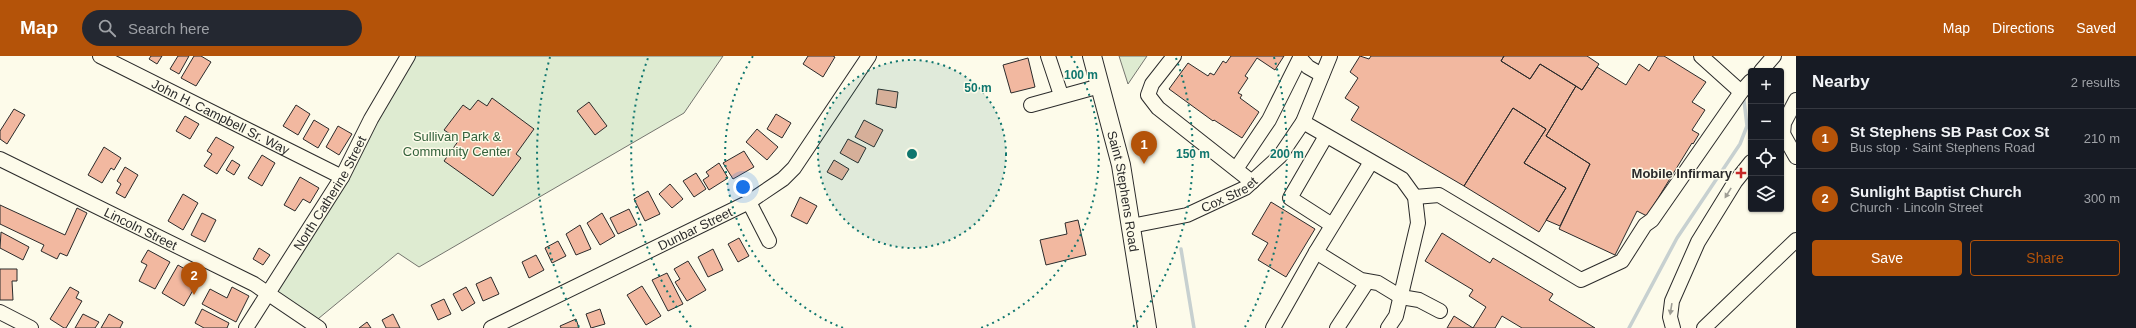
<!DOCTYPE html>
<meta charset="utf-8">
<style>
body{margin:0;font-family:Helvetica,sans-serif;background:#242831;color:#f1f3f6}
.controls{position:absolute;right:12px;top:12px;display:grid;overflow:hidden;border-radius:4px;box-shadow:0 1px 3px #0004}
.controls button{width:36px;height:36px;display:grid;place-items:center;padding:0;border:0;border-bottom:1px solid #363941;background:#171b24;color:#f1f3f6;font:20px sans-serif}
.you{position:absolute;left:743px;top:131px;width:14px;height:14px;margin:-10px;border:3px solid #fff;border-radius:50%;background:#1a73e8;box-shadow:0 0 0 6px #1a73e833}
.badge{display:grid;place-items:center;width:26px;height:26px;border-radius:50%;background:#b45309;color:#fff;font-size:13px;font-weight:700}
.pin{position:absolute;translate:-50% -33px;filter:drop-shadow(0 1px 2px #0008)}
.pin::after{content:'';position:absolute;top:21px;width:14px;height:12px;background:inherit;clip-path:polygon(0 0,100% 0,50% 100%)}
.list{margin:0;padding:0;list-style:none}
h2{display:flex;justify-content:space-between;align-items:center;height:52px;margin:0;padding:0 16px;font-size:17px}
h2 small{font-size:13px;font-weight:400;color:#9ea1a6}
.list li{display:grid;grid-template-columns:26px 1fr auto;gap:12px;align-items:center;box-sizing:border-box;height:60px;padding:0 16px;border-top:1px solid #363941}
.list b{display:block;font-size:15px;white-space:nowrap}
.list p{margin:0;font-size:13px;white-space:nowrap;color:#9ea1a6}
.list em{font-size:13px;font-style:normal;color:#9ea1a6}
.actions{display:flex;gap:8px;padding:12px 16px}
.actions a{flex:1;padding:9px 0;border:1px solid #b45309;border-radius:4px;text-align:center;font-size:14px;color:#b45309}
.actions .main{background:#b45309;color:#fff}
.icon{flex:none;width:22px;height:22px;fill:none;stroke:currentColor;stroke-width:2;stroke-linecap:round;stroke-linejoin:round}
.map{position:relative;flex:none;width:1796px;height:272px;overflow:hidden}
header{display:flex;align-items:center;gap:24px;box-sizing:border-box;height:56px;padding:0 20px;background:#b45309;color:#fff}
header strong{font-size:19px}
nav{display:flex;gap:22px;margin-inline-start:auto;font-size:14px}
.search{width:280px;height:36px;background:#242831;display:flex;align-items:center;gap:10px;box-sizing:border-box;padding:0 14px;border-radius:22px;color:#9ea1a6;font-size:15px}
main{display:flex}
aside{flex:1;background:#171b24}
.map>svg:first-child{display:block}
</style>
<header>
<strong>Map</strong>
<div class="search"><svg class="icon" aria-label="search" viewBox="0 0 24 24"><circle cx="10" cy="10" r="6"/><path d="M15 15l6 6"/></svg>Search here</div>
<nav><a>Map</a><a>Directions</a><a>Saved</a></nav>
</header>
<main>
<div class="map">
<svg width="1796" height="272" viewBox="0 0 1796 272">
<rect width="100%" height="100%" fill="#fdfbea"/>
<path fill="#deebd1" stroke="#74746e" d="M408,0h315l-39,57 -265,154 -21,-14 -85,70 -45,-29z
M1119,0h28l-19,28z"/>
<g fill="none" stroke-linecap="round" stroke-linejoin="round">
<path stroke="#c7d0d0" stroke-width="3.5" d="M1181,193l13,79
M1629,272l48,-90 63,-94 7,-18 -3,-26"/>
</g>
<path fill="#f2b8a0" stroke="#2b2b2b" d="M151,0h11l-5,8 -8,-5z
M178,0h11l-10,18 -9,-5z
M194,0h7l10,6 -15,24 -15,-8z
M808,0h25l2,1 -12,20 -20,-13z
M1231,0h53l-9,14 -18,-12 -12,18 3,2 -10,15 4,2 -2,3 19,14 -17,26 -28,-18 -1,1 -44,-32 19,-26 20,13 2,-3 4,2 9,-14 3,2z
M1360,0l9,3 2,-3h133l-3,5 29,18 10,-15 36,22 -30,50 44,28 -30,62 -14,-6 20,-32 -42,-25 22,-34 -33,-21 -49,78 -113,-66 8,-13 -14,-9 13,-20 -8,-6z
M1504,0h83l12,8 -17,26 -42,-26 -10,15 -29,-18z
M1658,0h6l42,26 -14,20 13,8 -13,20 7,4 -6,10 -1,-1 -45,73 -10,-5 -22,44 -56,-26 31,-65 -44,-28 30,-50 6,4 15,-23 29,18 13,-21 10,7z
M1028,2l7,29 -24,6 -8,-28z
M878,33l20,3 -2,16 -20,-4z
M492,42l42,31 -18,25 5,4 -28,38 -49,-35 15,-21 -15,-10 19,-25 7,5 8,-10 9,6z
M589,46l18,24 -12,9 -18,-24z
M296,49l14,9 -12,21 -15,-9z
M1513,52l33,21 -22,34 42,25 -27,44 -75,-46z
M14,53l11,6 -18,29 -7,-5v-8z
M776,58l15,9 -9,15 -15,-9z
M185,60l14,8 -9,15 -14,-8z
M314,64l15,9 -11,19 -15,-9z
M864,64l19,10 -9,17 -19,-10z
M338,70l14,8 -13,21 -13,-8z
M757,73l21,18 -11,13 -21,-18z
M216,81l18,10 -17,27 -13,-8 8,-12 -5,-3z
M848,83l18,9 -8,15 -18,-10z
M104,91l17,11 -7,12 -3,-2 -9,15 -14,-8z
M744,95l10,16 -21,12 -10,-16z
M262,99l13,8 -13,23 -14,-8z
M232,104l8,5 -6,10 -8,-5z
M834,104l15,9 -7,11 -15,-8z
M719,107l9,15 -19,12 -6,-10 6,-4 -3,-4z
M125,111l13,8 -13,23 -9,-5 5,-9 -4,-3z
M696,117l10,16 -12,8 -11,-16z
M300,121l19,11 -9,15 -7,-4 -8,12 -11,-6z
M670,128l13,15 -11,9 -13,-14z
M648,135l12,23 -15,7 -11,-22z
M183,138l15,9 -15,27 -15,-9z
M800,141l17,9 -10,18 -16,-8z
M1271,146l44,27 -29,48 -28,-17 10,-17 -16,-9z
M0,149l65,30 12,-27 10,5 -20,43 -7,-3 -3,6 -16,-8 3,-6 -44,-21z
M629,153l8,16 -19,9 -8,-16z
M202,157l14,7 -11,22 -14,-7z
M602,157l13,23 -15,9 -13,-22z
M1078,164l8,35 -40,10 -6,-25 27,-6 -2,-11z
M580,169l11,24 -15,6 -10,-21z
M1,176l28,15 -6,13 -23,-12z
M1442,177l48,30 3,-5 60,36 -4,6 46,28h-73l-20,-12 -7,12h-22l13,-21 -17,-11 4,-6 -48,-29z
M739,182l10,18 -11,6 -10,-18z
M558,185l8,15 -14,7 -7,-15z
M259,192l11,7 -7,10 -10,-6z
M713,193l10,21 -15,7 -10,-20z
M148,194l22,12 -15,27 -16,-8 8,-16 -6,-3z
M536,199l8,15 -15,8 -7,-16z
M688,205l18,29 -19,11 -12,-19 5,-3 -6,-10z
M178,209l22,13 -16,28 -22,-13z
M0,213h17v12h-5l1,19h-13z
M667,217l16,31 -15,7 -16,-31z
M491,221l8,17 -16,7 -7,-17z
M642,230l19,30 -15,9 -19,-30z
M70,231l9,5 -3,6 6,3 -16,27h-2l-14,-9z
M232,231l17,9 -13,26 -34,-18 8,-15 17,9z
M466,231l9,16 -13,8 -9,-17z
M444,243l7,15 -13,6 -7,-15z
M202,253l27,14 -2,5h-23l-9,-5z
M600,253l5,15 -14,4 -5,-14z
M83,258l16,8 -4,6h-20z
M109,258l14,8 -3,6h-19z
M393,258l7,14h-14l-4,-8z
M1454,260l19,12h-26z
M576,263l3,9h-18l-1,-2z
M367,266l4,6h-12z"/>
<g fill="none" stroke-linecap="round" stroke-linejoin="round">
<g stroke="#2b2b2b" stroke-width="16">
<g id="minor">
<path id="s1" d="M100,0l242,121"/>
<path d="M1048,0l13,39"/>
<path d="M1174,0l-22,28 -4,11 10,13 94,74"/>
<path d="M1300,0v2l8,9 14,8"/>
<path d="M1701,0l40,36"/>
<path d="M1761,15l13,-15"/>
<path d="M1031,49l69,-19"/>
<path d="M1303,66l99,57 13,18 3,26 -22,93 -8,12"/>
<path d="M1783,78l1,-11 12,-23"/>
<path d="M1783,78l13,23"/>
<path d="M1326,80l-36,62 42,27"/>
<path id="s2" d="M0,103l254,125 65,44"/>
<path d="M1371,106l-55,90 45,28 17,3 23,14 18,3 21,11"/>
<path d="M1236,113l33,-49 31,-62"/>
<path d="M1415,141l24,-2 142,85 41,-19 23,-36 7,-5 89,-128 10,-11"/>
<path d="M749,146l20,39"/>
<path id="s3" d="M1131,170l56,-11 58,-27 35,-32 23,-34 27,-66"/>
<path d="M0,256l31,16"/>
<path id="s4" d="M246,272l96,-151 29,-58 37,-63"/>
<path id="s5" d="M491,272l258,-126 34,-23 11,-11 75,-112"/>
<path d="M1273,272l43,-76"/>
<path d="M1337,272l30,-46"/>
<path d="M1673,272l-3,-11 2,-16 26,-59 37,-60 16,-20"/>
<path d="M1704,272l92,-88"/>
</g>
</g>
<g stroke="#2b2b2b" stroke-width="20">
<g id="major">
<path id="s6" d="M1092,0l29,109 26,163"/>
</g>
</g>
<use href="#minor" stroke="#fdfbea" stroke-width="14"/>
<use href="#major" stroke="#fdfbea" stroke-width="18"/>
</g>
<defs><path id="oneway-solid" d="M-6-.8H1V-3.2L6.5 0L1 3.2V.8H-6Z"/></defs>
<g fill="#9e9d94">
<use href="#oneway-solid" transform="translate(1728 137) rotate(122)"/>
<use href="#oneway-solid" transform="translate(1671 253) rotate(99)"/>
</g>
<circle cx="912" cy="98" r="94" fill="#0f766e" fill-opacity=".12"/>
<g fill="none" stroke="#0f766e" stroke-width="2" stroke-dasharray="2 4">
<circle cx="912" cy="98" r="94"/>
<path d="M843 272A187 187 0 0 1 753 0M1071 0A187 187 0 0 1 981 272"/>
<path d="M691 271A281 281 0 0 1 648 2M1176 2A281 281 0 0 1 1133 271"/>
<path d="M579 271A375 375 0 0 1 550 1M1274 1A375 375 0 0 1 1245 271"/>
</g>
<path fill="#c62828" stroke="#fdfbea" stroke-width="1.5" d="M1739 111h4v4h4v4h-4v4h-4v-4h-4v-4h4z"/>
<g text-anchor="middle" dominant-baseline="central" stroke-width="3" stroke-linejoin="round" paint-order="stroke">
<g font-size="13" fill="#2b2b2b" stroke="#fdfbea">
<text stroke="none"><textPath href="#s1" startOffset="135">John H. Campbell Sr. Way</textPath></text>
<text stroke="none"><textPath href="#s6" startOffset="139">Saint Stephens Road</textPath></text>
<text stroke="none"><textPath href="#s4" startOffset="159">North Catherine Street</textPath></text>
<text stroke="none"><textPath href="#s3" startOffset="104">Cox Street</textPath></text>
<text stroke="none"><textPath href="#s2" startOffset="157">Lincoln Street</textPath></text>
<text stroke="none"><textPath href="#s5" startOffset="227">Dunbar Street</textPath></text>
</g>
<g font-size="13" fill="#34623c" stroke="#fdfbea">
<text x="457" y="80">Sullivan Park &amp;<tspan x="457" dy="15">Community Center</tspan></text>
</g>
<g font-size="13" font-weight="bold" fill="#2b2b2b" stroke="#fdfbea" text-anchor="end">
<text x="1732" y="117">Mobile Infirmary</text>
</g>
</g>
<circle cx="912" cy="98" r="6" fill="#0f766e" stroke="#fdfbea" stroke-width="2"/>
<g font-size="12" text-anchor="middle" font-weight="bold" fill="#0f766e" stroke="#fdfbea" stroke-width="3" stroke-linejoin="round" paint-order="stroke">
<text x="1081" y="23">100 m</text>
<text x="978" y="36">50 m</text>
<text x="1193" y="102">150 m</text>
<text x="1287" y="102">200 m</text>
</g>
</svg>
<div class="controls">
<button>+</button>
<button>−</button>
<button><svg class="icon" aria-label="locate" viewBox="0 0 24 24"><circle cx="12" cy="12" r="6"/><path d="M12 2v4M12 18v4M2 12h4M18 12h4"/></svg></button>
<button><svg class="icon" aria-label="layers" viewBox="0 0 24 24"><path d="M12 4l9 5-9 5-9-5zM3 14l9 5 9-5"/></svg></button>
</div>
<div class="you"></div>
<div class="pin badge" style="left:1144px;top:108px">1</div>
<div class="pin badge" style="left:194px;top:239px">2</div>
</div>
<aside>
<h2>Nearby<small>2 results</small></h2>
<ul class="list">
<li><span class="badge">1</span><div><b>St Stephens SB Past Cox St</b><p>Bus stop · Saint Stephens Road</p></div><em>210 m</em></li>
<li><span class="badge">2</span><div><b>Sunlight Baptist Church</b><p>Church · Lincoln Street</p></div><em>300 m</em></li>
</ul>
<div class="actions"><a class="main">Save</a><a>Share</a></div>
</aside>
</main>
